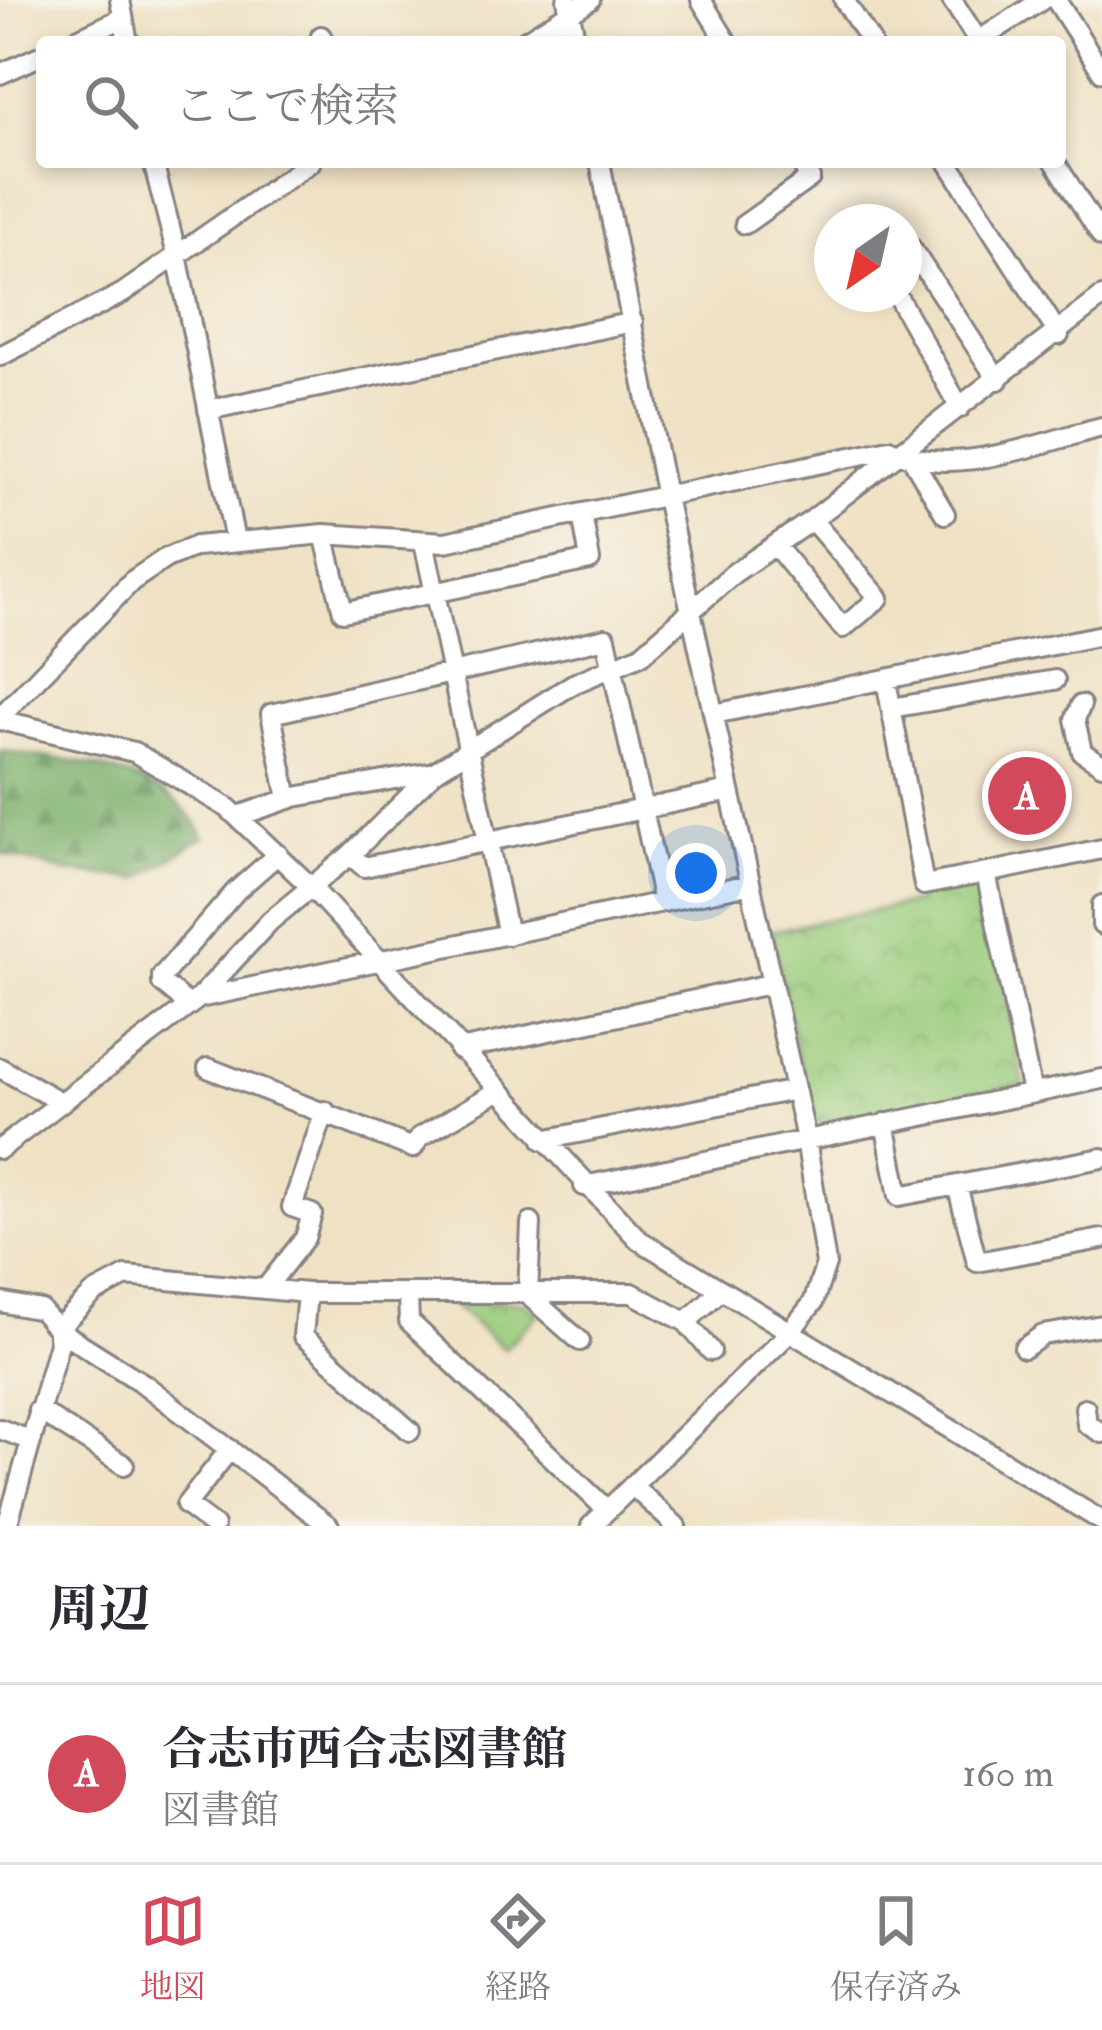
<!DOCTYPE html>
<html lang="ja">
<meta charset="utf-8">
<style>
body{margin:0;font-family:"IM FELL Double Pica","Noto Serif JP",serif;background:#f7f7f7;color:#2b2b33}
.compass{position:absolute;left:814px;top:204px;width:108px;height:108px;border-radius:50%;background:#fff;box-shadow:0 6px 18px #0003;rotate:214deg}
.you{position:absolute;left:696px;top:873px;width:42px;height:42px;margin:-30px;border:9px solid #fff;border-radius:50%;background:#1a73e8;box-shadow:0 0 0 18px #1a73e833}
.badge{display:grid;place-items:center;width:78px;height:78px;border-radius:50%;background:#d1495b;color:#fff;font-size:39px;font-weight:700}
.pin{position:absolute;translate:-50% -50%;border:6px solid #fff;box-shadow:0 3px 12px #0006}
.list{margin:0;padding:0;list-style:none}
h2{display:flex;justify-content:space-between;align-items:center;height:156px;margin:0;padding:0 48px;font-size:51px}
h2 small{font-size:39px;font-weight:400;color:#7c7c81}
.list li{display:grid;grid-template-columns:78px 1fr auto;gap:36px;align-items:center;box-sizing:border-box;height:180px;padding:0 48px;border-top:3px solid #e1e1e2}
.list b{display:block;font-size:45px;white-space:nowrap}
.list p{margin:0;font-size:39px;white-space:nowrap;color:#7c7c81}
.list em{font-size:39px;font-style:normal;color:#7c7c81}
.icon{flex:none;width:66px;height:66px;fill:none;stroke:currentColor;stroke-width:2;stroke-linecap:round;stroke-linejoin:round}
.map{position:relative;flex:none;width:1102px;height:1526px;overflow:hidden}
.search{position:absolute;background:#fff;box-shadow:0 6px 18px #0003;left:36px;right:36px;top:36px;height:132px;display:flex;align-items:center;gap:30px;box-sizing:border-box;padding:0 42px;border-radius:12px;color:#7c7c81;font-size:45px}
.sheet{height:336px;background:#fff}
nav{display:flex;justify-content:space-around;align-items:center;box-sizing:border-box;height:168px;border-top:3px solid #e1e1e2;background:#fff;font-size:33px;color:#7c7c81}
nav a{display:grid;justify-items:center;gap:6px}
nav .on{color:#d1495b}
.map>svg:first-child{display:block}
</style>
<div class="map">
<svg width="1102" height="1526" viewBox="0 0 1102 1526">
<defs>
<pattern id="forest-firs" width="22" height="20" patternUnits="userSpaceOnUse" patternTransform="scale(3)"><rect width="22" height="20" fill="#7bb06c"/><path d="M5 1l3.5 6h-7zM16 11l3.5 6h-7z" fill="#648f5a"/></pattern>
<pattern id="park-crowns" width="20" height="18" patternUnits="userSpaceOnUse" patternTransform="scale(3)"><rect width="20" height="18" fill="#9acc7c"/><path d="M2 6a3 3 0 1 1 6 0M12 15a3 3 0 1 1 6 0" fill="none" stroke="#84af6c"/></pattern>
</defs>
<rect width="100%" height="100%" fill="#f7f3e8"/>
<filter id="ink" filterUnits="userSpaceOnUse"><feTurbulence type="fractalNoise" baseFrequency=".00833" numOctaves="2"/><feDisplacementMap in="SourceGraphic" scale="24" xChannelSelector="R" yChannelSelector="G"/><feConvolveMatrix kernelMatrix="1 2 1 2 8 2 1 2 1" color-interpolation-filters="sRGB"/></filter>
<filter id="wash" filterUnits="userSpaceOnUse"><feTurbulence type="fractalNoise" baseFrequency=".004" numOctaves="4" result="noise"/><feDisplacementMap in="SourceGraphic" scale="48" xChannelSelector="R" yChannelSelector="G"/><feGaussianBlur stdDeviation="2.7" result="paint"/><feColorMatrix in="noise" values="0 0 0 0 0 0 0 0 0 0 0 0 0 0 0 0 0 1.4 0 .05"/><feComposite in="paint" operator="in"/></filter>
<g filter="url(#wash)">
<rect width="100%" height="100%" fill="#efe1c4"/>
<path fill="url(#forest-firs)" stroke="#4e6954" stroke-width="3" d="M0,751c70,10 169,16 204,86l-65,42 -72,-7 -65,-18z"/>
<path fill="url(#park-crowns)" stroke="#5e775c" stroke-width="3" d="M976,879l8,6 40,199 -203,40 -10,-4 -40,-189 148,-29v-10z
M449,1302h74l15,12 -34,35z"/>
</g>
<g filter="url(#ink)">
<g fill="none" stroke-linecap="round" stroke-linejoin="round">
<g stroke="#888280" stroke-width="24">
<path id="minor" d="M120,0l8,42
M567,0l9,42
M701,0l26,42
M844,0l27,42
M952,0l27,42
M1056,0l46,72
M321,36l3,6
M978,41l64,-41
M71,42l52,-24
M523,42l67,-42
M0,74l42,-19
M153,162l24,93 58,286
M948,162l111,173
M1055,162l47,75
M745,224l65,-46 -10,-16
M911,248l87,132
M896,294l64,114
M0,356l123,-63 188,-131
M208,410l425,-88
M914,462l31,52
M324,534l19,78 247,-52 -8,-46
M424,542l84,393
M775,545l68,83 36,-30 -67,-78
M886,680l38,205 62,-12
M1081,705l-6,14 7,33 20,13
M891,708l164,-28
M714,714l388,-79
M0,717l132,-136 34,-23 30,-12 128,-12 121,8 444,-93c63,31 148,-6 213,-22
M0,720l134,32 94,56 84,80 327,352 463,281
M288,799l-17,-85 335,-76 57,264
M238,816l57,-19 139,-25
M350,855l14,12 365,-76
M1102,905v20
M199,998l551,-114
M189,1005l-27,-22v-7l74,-85 42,-37
M459,1050l311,-66
M0,1068l59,33
M208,1068l205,80 7,-11 78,-46
M1032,1093l-46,-220 116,-24
M885,1123l14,73 203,-38
M543,1140l252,-50
M0,1149l199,-151 71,-77 80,-66 84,-83 139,-88 68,-29 93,-82 78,-53 290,-223
M957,1185l20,77 125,-23
M584,1186l518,-107
M531,1223l-3,72 52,46
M265,1289l40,-51 7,-24 -20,-7 33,-96
M307,1293l-4,43 107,95
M408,1296l1,25 198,189
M0,1302l41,8 16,19 87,55 185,142
M686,1322l25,29
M1024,1348l19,-13 59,-10
M1085,1408l2,16 15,9
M38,1410l86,55
M0,1429l29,11
M634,1487l42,39
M7,1526l52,-183 -2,-14 37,-36 32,-17 181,17h325l54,29 34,-31
M214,1526l-28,-21 44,-56
M591,1526l198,-193 24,-30 13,-39 -20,-125 -140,-642 -66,-335"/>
</g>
<use href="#minor" stroke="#fff" stroke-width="18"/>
</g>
</g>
</svg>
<svg class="compass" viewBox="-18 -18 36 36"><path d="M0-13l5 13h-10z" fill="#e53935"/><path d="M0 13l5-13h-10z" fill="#7c7c81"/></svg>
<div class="you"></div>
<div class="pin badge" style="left:1027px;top:796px">A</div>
<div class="search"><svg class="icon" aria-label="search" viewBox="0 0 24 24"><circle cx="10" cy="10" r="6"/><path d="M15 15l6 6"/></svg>ここで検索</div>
</div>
<section class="sheet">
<h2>周辺<small></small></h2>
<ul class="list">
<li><span class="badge">A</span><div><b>合志市西合志図書館</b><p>図書館</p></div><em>160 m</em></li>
</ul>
</section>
<nav>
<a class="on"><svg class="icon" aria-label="map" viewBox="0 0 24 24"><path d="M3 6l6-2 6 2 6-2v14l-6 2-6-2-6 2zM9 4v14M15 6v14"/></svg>地図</a>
<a><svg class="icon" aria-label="directions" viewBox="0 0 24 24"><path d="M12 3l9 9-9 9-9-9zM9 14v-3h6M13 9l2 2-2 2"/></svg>経路</a>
<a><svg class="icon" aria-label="saved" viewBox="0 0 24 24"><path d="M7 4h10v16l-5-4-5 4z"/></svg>保存済み</a>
</nav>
